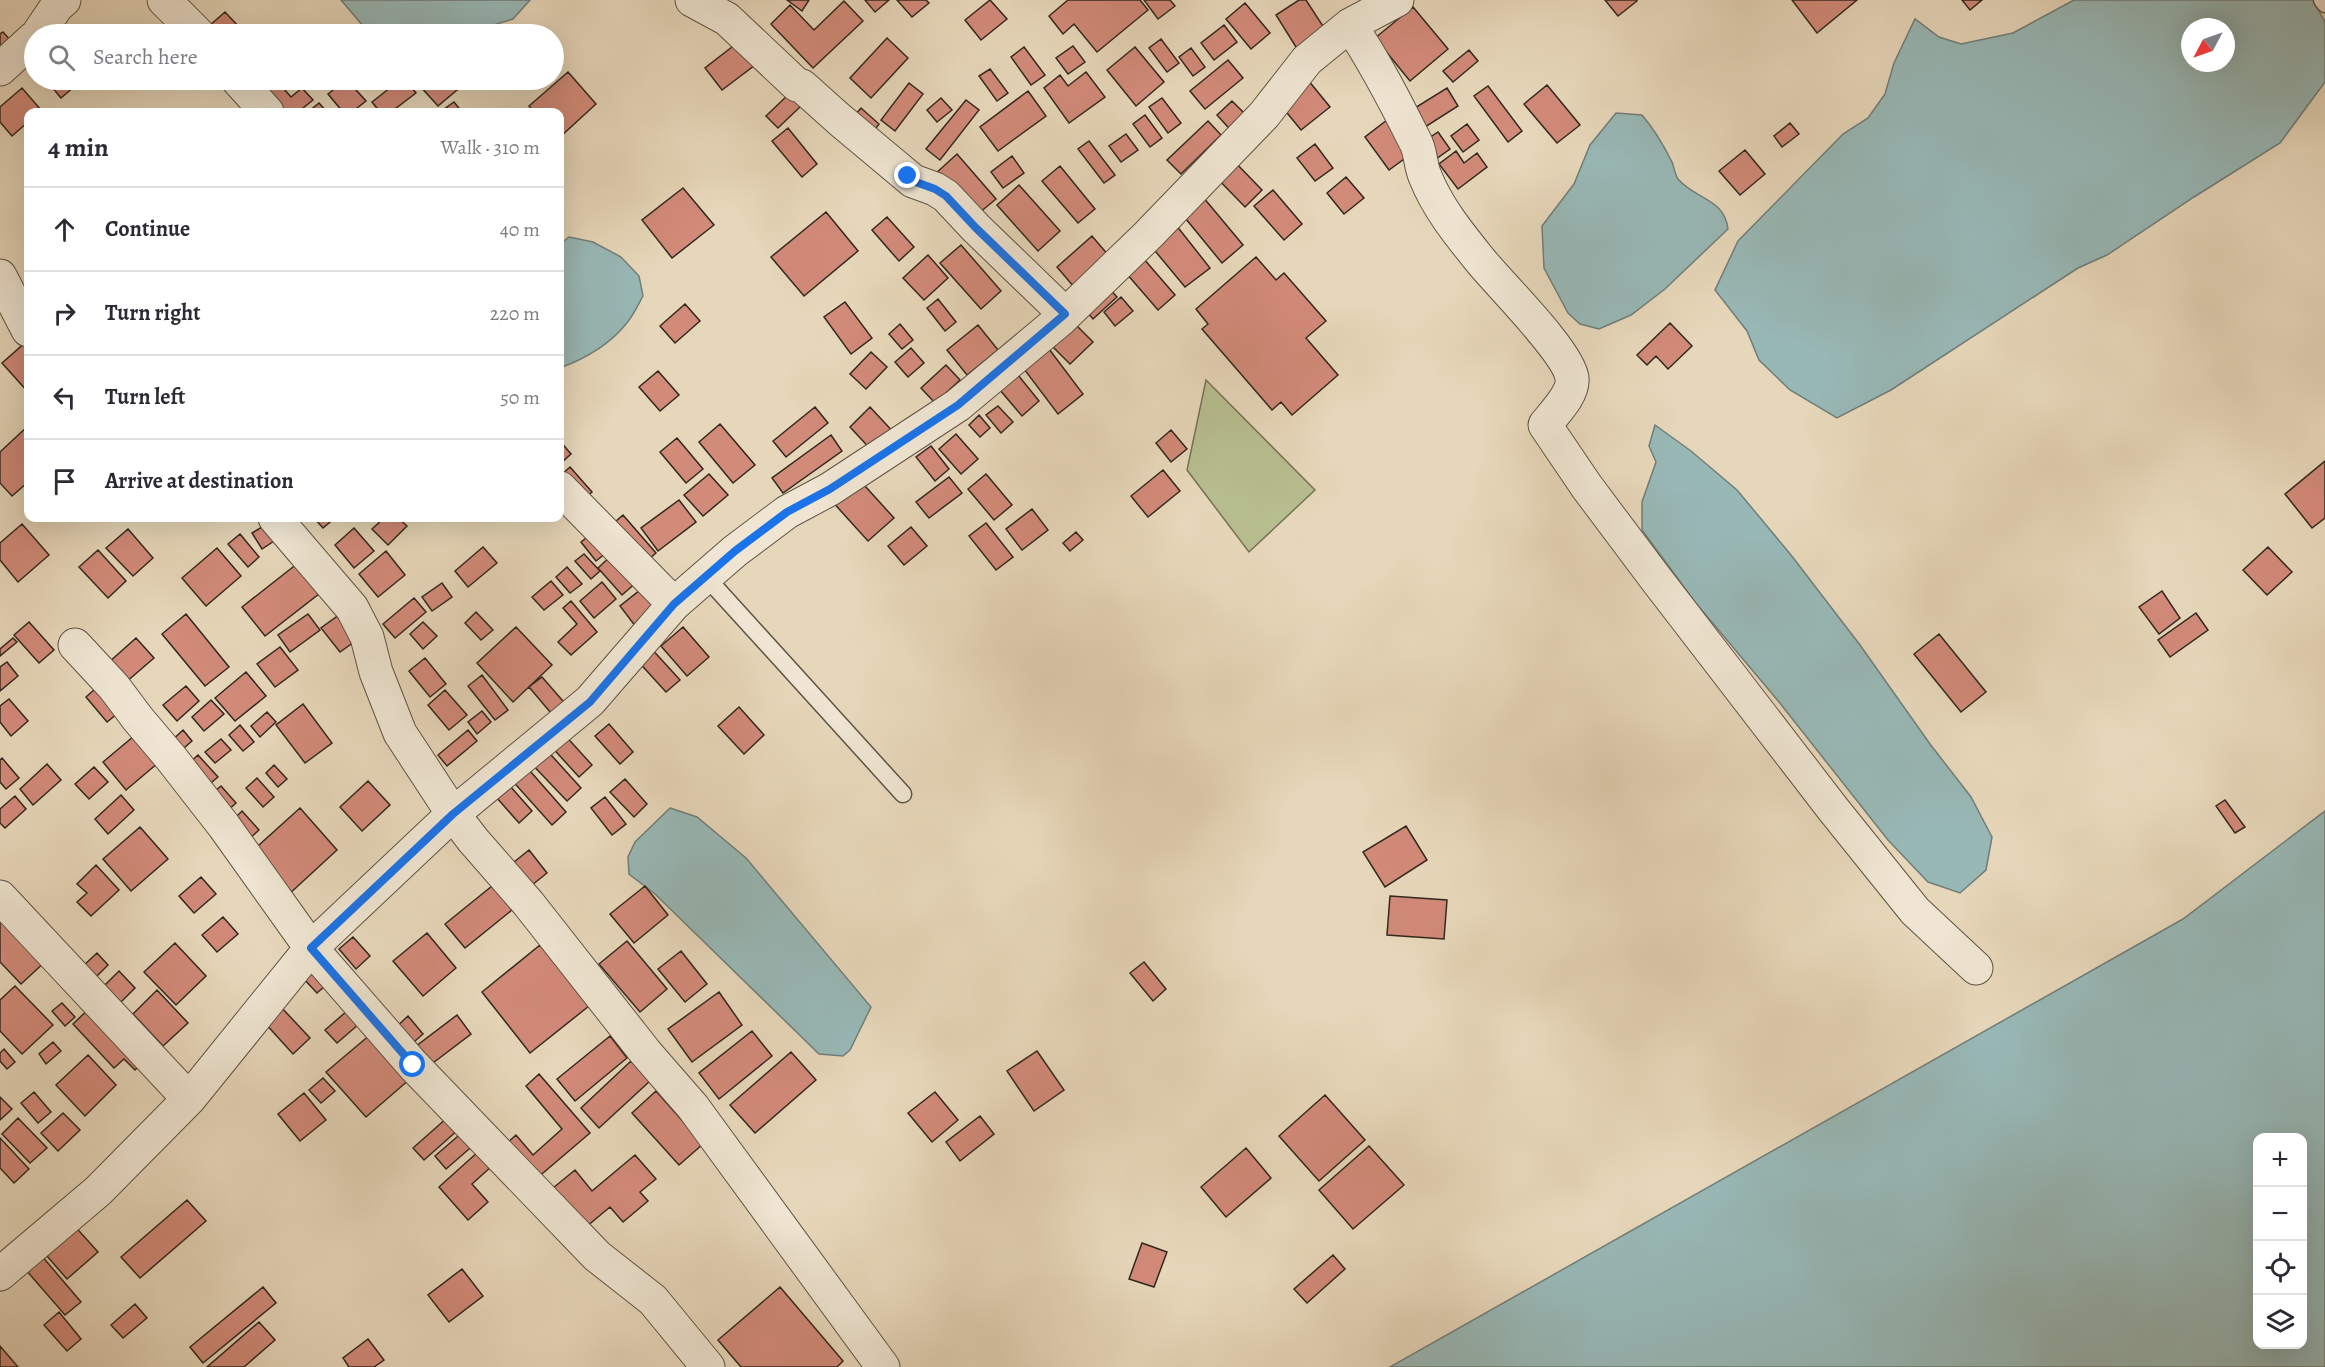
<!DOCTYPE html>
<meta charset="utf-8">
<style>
body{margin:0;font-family:Alegreya,serif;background:#f7f7f7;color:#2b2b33}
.controls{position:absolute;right:18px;bottom:18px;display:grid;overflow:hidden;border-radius:12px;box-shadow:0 6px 24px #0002}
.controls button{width:54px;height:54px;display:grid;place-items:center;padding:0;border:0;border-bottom:2px solid #e1e1e2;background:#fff;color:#2b2b33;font:30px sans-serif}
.compass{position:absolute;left:2181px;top:18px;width:54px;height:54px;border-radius:50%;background:#fff;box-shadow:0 6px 24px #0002;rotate:229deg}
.stop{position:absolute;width:18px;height:18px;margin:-14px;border:4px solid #1a73e8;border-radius:50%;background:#fff}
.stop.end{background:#1a73e8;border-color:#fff;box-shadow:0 2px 6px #0008}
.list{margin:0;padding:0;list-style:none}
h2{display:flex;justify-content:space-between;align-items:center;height:78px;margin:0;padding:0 24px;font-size:26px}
h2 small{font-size:20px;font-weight:400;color:#7c7c81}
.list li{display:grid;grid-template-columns:39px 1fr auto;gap:18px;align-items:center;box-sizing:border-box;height:84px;padding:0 24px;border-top:2px solid #e1e1e2}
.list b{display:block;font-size:22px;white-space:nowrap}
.list em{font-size:20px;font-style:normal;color:#7c7c81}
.icon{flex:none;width:33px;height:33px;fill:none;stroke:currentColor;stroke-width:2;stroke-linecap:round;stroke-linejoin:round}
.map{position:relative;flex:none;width:2325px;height:1367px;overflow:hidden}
.search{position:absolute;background:#fff;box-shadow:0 6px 24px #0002;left:24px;top:24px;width:540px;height:66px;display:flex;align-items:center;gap:15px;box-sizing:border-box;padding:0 21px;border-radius:33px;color:#7c7c81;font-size:22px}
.panel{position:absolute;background:#fff;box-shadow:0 6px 24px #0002;left:24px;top:108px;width:540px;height:414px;border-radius:12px}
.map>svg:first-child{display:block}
</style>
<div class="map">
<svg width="2325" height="1367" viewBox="0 0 2325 1367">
<rect width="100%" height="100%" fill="#e7d7ba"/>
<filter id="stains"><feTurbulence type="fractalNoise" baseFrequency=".00333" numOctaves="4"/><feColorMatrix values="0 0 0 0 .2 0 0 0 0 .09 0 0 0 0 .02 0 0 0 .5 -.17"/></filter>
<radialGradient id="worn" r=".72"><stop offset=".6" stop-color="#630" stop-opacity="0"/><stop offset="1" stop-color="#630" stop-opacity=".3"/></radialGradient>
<path fill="#b7be8f" stroke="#757357" stroke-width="1.5" d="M1206,380l109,110 -66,62 -62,-82z"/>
<path fill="#98b8b6" stroke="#707e7a" stroke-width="1.5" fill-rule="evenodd" d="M341,0h189l-17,19 -49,15h-82l-18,-7z
M2074,0h239l12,22v60l-45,61 -86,54 -87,58 -29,13 -187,122 -54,28 -47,-28 -31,-30 -12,-29 -32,-41 23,-49 105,-107 25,-16 17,-24 9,-31 21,-44 24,18 22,7 52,-11zM2190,27h36v36h-36z
M1616,113l26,2c13,15 21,29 30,47 2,5 3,13 6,17 18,21 46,19 50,50l-63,60 -34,26 -32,14 -19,-5 -12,-11 -24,-45 -2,-42 32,-42 16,-39z
M569,237l24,5 28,15 18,19 4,20c-5,9 -10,20 -17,28 -16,20 -42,35 -66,44v-124z
M1655,425l36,26 46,39 54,65 69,90 70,99 41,53 21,40 -6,33 -26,23 -32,-11 -40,-42 -109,-138 -84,-100 -53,-72v-28l14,-40 -7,-16z
M670,808l27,9 49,41 125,149 -21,43 -7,6 -24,-2 -164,-160 -26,-20 -1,-17 7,-15z
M2325,811v556h-935l793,-448zM2258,1138h44v206h-44z"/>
<path fill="#d28a79" stroke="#33281f" stroke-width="1.5" d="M787,0h22l-7,11z
M865,0h24l-14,12z
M897,0h29l3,3 -17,14z
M990,0l17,19 -26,21 -16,-20z
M1068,0h72l8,10 -51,42 -23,-28 -11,10 -14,-18z
M1144,0h26l5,6 -17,13z
M1299,0h7l24,37 -29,18 -25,-40z
M1605,0h32v1l-19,15z
M1792,0h65l-40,33z
M1962,0h20l-12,10z
M844,1l19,20 -50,47 -42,-44 19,-19 24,25z
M1245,3l25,30 -19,16 -25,-30z
M1413,7l35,42 -38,32 -35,-43z
M225,12l14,15 -8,7h-15l-7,-8z
M1224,25l13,17 -23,18 -13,-17z
M3,32l8,9 -11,10v-17z
M887,38l21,20 -37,40 -21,-20z
M1161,39l18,24 -12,9 -18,-24z
M741,40l18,22 -37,28 -17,-22z
M1073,46l12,16 -17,12 -12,-16z
M1024,47l21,28 -14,10 -20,-28z
M1135,47l29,35 -28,24 -29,-36z
M1191,48l14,19 -12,9 -14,-19z
M1469,50l9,11 -25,21 -10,-11z
M1228,60l15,18 -38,31 -15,-18z
M990,69l18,24 -11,8 -18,-25z
M568,72l28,32 -36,33v-25h-26l-5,-6z
M1086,72l19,25 -36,26 -25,-35 16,-13 8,11z
M46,80h34l1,1 -20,17z
M345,80h2l19,21 -14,11h-9l-15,-18z
M400,80h5l11,13 -25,19h-11l-8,-10z
M428,80h41l-31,26 -18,-20z
M1308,80l22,27 -29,23 -22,-27z
M278,82l13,15 11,-9 11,12 -15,12h-18l-16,-18z
M909,83l14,11 -28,37 -14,-11z
M1547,85l33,40 -23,18 -33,-39z
M1488,86l34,45 -14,11 -34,-46z
M22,88l20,23 -14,1v10l-16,14 -12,-14v-15z
M1447,88l11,18 -36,23 -12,-18z
M1028,91l18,25 -48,35 -18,-24z
M791,92l12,12 -25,24 -12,-12z
M941,98l11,12 -15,12 -10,-12z
M1162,98l19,25 -13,10 -19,-26z
M966,100l13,10 -39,50 -14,-11z
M1232,101l20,20 -16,15 -19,-21z
M454,102l8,10h-22z
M319,103l8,9h-19z
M861,108l18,16 -10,13 -19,-16z
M1145,115l17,23 -12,9 -17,-23z
M1391,117l24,34 -26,19 -24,-33z
M1208,121l13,14 -40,39 -14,-14z
M1790,123l9,11 -17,13 -8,-11z
M1467,124l12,16 -16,12 -12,-16z
M788,128l29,36 -15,13 -30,-36z
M1438,132l12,17 -14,10 -13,-17z
M1126,134l12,16 -17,12 -12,-16z
M1089,141l26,34 -11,8 -26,-34z
M1315,144l18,24 -18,13 -18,-23z
M1745,150l20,24 -25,21 -21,-24z
M1456,151l8,12 13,-10 10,14 -29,22 -19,-25z
M957,154l39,45 -23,19 -38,-44z
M1012,156l12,17 -21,15 -12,-16z
M1231,158l31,32 -17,17 -31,-32z
M1060,166l35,43 -17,14 -36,-42z
M1346,177l18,21 -20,16 -17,-21z
M1019,185l41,46 -22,20 -41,-46z
M683,188l31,37 -42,33 -30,-38z
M1273,190l29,34 -18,16 -30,-34z
M1198,191l45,54 -21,18 -45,-55z
M826,212l32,39 -54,45 -33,-39z
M887,217l27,30 -15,14 -27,-31z
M1172,220l38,48 -25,19 -39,-47z
M1092,236l17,20 -35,31 -17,-20z
M961,245l40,46 -20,18 -41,-46z
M1137,251l38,44 -17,15 -38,-44z
M928,255l20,23 -24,22 -21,-22z
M1256,257l20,23 8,-7 42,48 -20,17 32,37 -46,40 -11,-13 -9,8 -70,-81 6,-5 -12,-15z
M1105,284l12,13 -24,22 -12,-14z
M1121,297l12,14 -18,15 -11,-14z
M938,299l18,23 -11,9 -18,-23z
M845,302l27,36 -21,16 -27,-37z
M685,304l15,17 -25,22 -15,-17z
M1074,323l19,19 -23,22 -19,-19z
M1670,323l22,23 -24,23 -12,-13 -9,9 -10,-10z
M900,324l13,16 -11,9 -13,-15z
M978,325l20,25 -31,25 -20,-25z
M26,342l2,3v47l-26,-29z
M911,348l13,15 -16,14 -13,-15z
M1049,349l34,45 -25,20 -34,-45z
M871,352l16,15 -21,22 -16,-15z
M946,365l14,15 -25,23 -14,-15z
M658,371l21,24 -19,16 -21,-24z
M1018,375l21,26 -17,15 -22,-26z
M998,406l15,16 -12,11 -15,-18z
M815,407l13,16 -42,34 -13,-16z
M870,407l26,28 -21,19 -25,-27z
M979,415l11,13 -10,9 -11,-12z
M720,424l35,41 -22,18 -34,-41z
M28,426v59l-1,-2 -15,13 -12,-13v-31z
M1171,430l16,19 -16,13 -15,-19z
M956,434l22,25 -17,15 -22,-25z
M831,435l11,16 -59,42 -11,-15z
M677,438l26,31 -17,14 -26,-31z
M560,441l11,13 -11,10z
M931,446l18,23 -14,12 -19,-24z
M2325,461v57l-13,10 -27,-34z
M570,467l22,25 -10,9 -22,-25z
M1163,470l17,21 -32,26 -17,-21z
M709,474l19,21 -25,21 -19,-21z
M986,474l26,31 -18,15 -26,-31z
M856,476l38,42 -26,23 -38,-42z
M949,477l13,16 -33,25 -13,-16z
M679,500l17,22 -38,29 -17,-23z
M1032,509l16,21 -26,20 -16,-21z
M623,515l33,38 -15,13 -33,-38z
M314,518h21l-12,10z
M384,518h14l9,8 -19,19 -16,-16z
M273,520l10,15 -21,14 -10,-16z
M986,523l27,34 -17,13 -27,-34z
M22,524l27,31 -31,27 -18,-22v-17z
M911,527l16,19 -23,19 -16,-19z
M354,528l20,23 -20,17 -19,-23z
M128,529l25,29 -20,18 -27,-28z
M596,530l15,19 -15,12 -15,-19z
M1076,532l7,8 -13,11 -7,-8z
M240,534l19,23 -11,10 -20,-23z
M483,547l14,16 -29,24 -13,-16z
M2268,547l24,25 -25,23 -24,-25z
M217,548l24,28 -35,30 -24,-28z
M98,550l28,31 -18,17 -29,-31z
M386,551l19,24 -27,22 -19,-23z
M614,553l24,28 -16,14 -24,-27z
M584,554l16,17 -9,8 -16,-18z
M307,556l22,30 -64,50 -23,-29z
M567,567l15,17 -12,9 -14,-16z
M551,581l12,14 -19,15 -12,-13z
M602,582l14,17 -22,19 -14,-17z
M442,583l10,14 -20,14 -10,-14z
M639,591l27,17 -30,19 -16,-21z
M2162,591l18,27 -21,16 -20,-27z
M414,598l12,14 -31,26 -12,-14z
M571,601l26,31 -26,23 -13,-13 19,-18 -14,-16z
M343,612l18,25 -21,15 -19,-24z
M476,612l17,18 -12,10 -16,-17z
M2196,613l12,17 -38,27 -12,-17z
M186,614l43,53 -24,19 -43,-52z
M308,614l12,16 -30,22 -12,-17z
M29,622l25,28 -15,13 -25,-28z
M423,622l14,14 -14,13 -13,-15z
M516,627l36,38 -39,37 -36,-39z
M683,627l26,30 -22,19 -26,-30z
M1939,634l47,58 -25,20 -47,-58z
M13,638l4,4 -17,14v-7z
M136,638l18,20 -29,25 -17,-20z
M649,646l31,34 -14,12 -31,-34z
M280,647l18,23 -23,17 -18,-23z
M425,658l21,26 -16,13 -21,-26z
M7,662l11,14 -18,15v-24z
M246,672l20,24 -31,25 -20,-23z
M482,675l26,35 -13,10 -27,-34z
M542,677l27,31 -13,11 -27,-32z
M186,686l13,15 -22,20 -14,-16z
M95,689l22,25 -10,8 -21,-25z
M445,690l22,25 -18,15 -21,-25z
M9,699l19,22 -17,15 -11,-14v-16z
M211,700l13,14 -20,17 -12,-14z
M303,704l29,39 -27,20 -29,-38z
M739,707l25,28 -20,19 -26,-28z
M482,711l9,11 -14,12 -9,-12z
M267,712l9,10 -16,15 -9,-11z
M609,724l24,28 -13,12 -25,-28z
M240,725l14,17 -11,9 -14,-16z
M183,730l9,11 -15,13 -9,-10z
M468,730l9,11 -30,25 -9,-11z
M562,732l30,33 -13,12 -30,-33z
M134,736l24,27 -32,27 -23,-28z
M221,739l10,11 -16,13 -10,-11z
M542,745l39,43 -14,13 -40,-42z
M198,755l20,22 -12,10 -20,-21z
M2,758l17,20 -13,11 -6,-7v-22z
M523,763l43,49 -14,13 -44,-49z
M47,764l14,16 -28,25 -13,-16z
M274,765l13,14 -9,8 -12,-14z
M94,767l14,15 -19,17 -14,-15z
M257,778l17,19 -11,10 -17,-19z
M625,779l22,25 -13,13 -24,-25z
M368,781l22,24 -28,26 -22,-24z
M221,786l15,17 -11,10 -16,-17z
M510,786l22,25 -13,12 -22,-25z
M121,795l13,15 -26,24 -13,-15z
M15,796l11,13 -21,19 -5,-5v-14z
M605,797l21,27 -14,11 -21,-27z
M2225,800l20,27 -10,6 -19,-27z
M300,808l37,42 -50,46 -38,-42z
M242,811l17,19 -12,11 -17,-18z
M1406,826l21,34 -42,27 -22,-35z
M140,827l28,32 -37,32 -28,-32z
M529,850l18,23 -15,12 -18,-23z
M96,865l23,25 -28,26 -14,-14 10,-9 -10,-9z
M201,877l15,17 -22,19 -15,-17z
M492,886l20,24 -47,38 -20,-24z
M645,886l23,29 -34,28 -24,-29z
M1390,896l57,4 -3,39 -57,-4z
M0,909l48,50 -27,25 -21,-22z
M223,917l15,17 -21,18 -15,-17z
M427,933l29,35 -33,28 -30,-35z
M353,937l17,19 -14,13 -17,-20z
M627,941l40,48 -27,23 -41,-48z
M175,943l31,33 -30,29 -32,-33z
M540,945l49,61 -59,47 -48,-61z
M681,951l26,33 -22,18 -27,-33z
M97,953l11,12 -14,14 -12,-12z
M1144,962l22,27 -13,12 -23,-28z
M318,965l14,15 -15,13 -14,-15z
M119,971l16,17 -16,16 -16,-17z
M15,986l38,39 -31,29 -22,-23v-31z
M157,990l31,33 -25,23 -30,-32z
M719,992l23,33 -50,37 -24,-33z
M62,1003l13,14 -10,9 -13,-15z
M94,1004l52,55 -11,11 -11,-11 -10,9 -41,-44z
M281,1007l29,31 -17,16 -29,-32z
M347,1011l12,13 -22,19 -12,-13z
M457,1015l14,19 -42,32 -14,-19z
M408,1016l15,18 -16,14 -15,-17z
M752,1031l20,25 -53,43 -20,-26z
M371,1034l39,45 -44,38 -40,-45z
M610,1036l17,22 -52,43 -18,-22z
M53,1042l8,9 -15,13 -7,-10z
M4,1049l11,13 -8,7 -7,-8v-8z
M1037,1051l27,39 -30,21 -27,-40z
M791,1052l25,28 -61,53 -25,-28z
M88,1055l28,30 -31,31 -29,-31z
M631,1061l19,20 -51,47 -18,-20z
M539,1074l51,59 -54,46 -30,-35 10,-9 17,20 29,-26 -36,-43z
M323,1078l12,13 -14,12 -12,-13z
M656,1091l47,53 -24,21 -47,-52z
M34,1092l17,20 -13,11 -17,-20z
M935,1092l23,28 -26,22 -24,-29z
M304,1093l22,27 -26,21 -22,-27z
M1325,1095l40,45 -46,41 -40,-45z
M0,1097l12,12 -12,11z
M63,1113l17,17 -22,21 -17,-18z
M980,1116l14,18 -34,27 -14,-19z
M448,1117l11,12 -35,31 -11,-12z
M18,1118l29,30 -17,15 -28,-29z
M465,1130l11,13 -30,26 -11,-13z
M0,1138l29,31 -15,14 -14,-15z
M1369,1146l35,39 -51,44 -34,-39z
M1246,1148l25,30 -45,39 -25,-30z
M479,1151l13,15 -20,18 16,18 -20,18 -29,-33z
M635,1155l21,24 -16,13 8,9 -25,21 -13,-15 -24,20 -33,-39 22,-18 17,21z
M187,1200l19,21 -66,57 -19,-21z
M71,1222l27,30 -31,27 -27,-31z
M1142,1243l25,9 -13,35 -25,-8z
M35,1248l46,54 -16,13 -46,-53z
M1333,1255l12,14 -38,34 -13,-14z
M462,1269l21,27 -34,26 -21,-27z
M263,1287l13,16 -73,60 -13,-16z
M780,1287l63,74 -6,6h-96l-23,-27z
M135,1304l12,14 -24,20 -12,-13z
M59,1312l22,27 -14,12 -23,-26z
M259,1322l16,18 -31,27h-37z
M368,1339l16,21 -10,7h-25l-6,-9z
M0,1346l18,21h-18z"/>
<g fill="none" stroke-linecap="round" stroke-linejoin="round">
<g stroke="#605446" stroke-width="19">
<path id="service" d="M2322,0l3,4
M706,577l197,217"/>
</g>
<g stroke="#605446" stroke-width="35">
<path id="minor" d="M164,0l34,34
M692,0l35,19 70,66 5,1 38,34 73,61 22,8 11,7 30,32 89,86
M1350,25c25,37 45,76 65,116 6,10 5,24 10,35 12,31 34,58 55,84 19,24 88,91 92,118 2,16 -18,35 -27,47l42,62 69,92 177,230 82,102 61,57
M38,34l19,-28 7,-6
M0,69l34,-31
M238,80l29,32
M0,276l28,54
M560,488l114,116
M275,518l77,90 15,29 9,35 24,61 53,81 20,26 55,63 118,150 47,54 190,260
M75,645l39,42 24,32 33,39 53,68 87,122 102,117 184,191 56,44 55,67
M0,897l189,202
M0,1274l98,-83 91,-92 122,-151 142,-134 137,-113 84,-97 61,-53 52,-39 43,-23 128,-84 103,-86 87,-84 116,-120 43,-55 43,-35 47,-25"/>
</g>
<use href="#service" stroke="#efe5d2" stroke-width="16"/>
<use href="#minor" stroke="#efe5d2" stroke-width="33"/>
</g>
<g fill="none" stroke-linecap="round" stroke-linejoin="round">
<path stroke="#1a73e8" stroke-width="8" d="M413,1065l-102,-117 142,-134 137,-112 84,-98 61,-53 52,-39 43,-23 128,-84 107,-91 -89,-86 -30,-32 -11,-7 -22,-8 -5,-5"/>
</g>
<rect width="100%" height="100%" filter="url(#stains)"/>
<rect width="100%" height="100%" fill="url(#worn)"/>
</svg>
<div class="controls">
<button>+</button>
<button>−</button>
<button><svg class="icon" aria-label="locate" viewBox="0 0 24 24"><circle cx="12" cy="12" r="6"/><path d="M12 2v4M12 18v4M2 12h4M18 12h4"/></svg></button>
<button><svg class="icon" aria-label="layers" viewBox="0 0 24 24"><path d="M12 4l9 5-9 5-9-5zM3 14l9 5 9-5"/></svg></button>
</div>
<svg class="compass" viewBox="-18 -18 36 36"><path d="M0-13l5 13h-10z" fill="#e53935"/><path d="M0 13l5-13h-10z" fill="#7c7c81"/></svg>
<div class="stop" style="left:413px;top:1065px"></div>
<div class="stop end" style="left:908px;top:176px"></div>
<div class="search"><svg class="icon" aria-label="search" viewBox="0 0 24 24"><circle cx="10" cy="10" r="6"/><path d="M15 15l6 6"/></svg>Search here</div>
<section class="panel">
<h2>4 min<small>Walk · 310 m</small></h2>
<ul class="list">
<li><svg class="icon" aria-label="ahead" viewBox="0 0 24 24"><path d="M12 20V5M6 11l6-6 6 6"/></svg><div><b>Continue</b></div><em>40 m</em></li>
<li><svg class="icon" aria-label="right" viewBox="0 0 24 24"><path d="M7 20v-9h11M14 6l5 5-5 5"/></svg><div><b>Turn right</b></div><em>220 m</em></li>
<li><svg class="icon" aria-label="left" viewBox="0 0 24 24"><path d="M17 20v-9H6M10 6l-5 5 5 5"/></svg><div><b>Turn left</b></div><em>50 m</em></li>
<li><svg class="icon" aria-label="arrive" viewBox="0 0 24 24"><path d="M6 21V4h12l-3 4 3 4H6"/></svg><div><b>Arrive at destination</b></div></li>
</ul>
</section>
</div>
